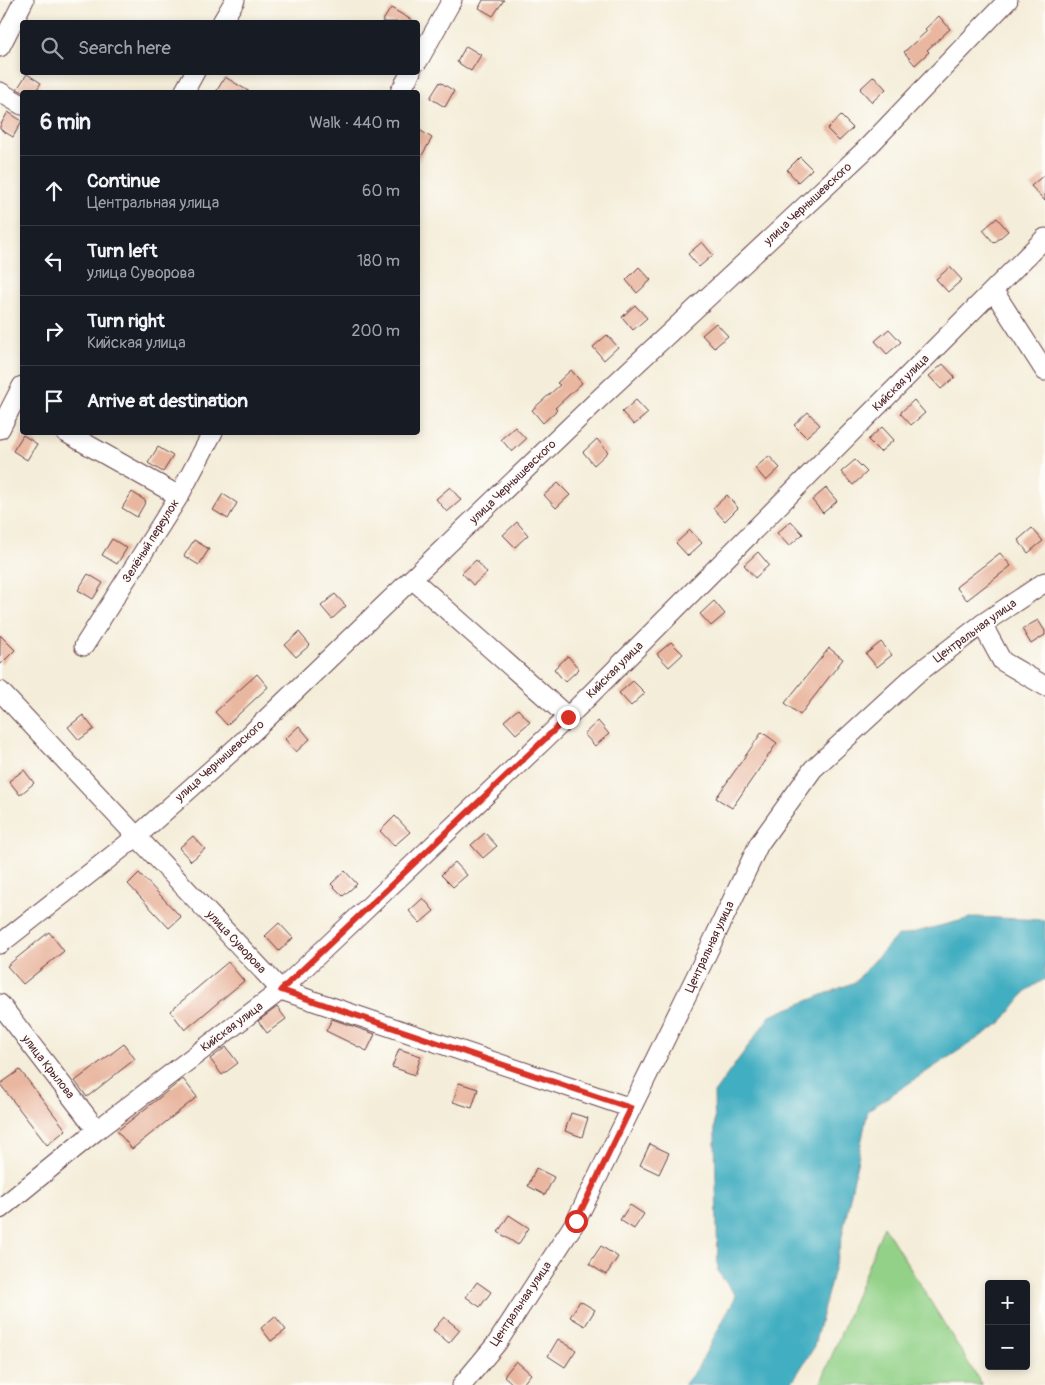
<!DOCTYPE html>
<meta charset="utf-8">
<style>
body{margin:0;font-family:Pangolin,sans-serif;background:#20242c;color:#f1f3f6}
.controls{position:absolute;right:15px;bottom:15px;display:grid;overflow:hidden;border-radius:5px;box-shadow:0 2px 8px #0003}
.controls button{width:45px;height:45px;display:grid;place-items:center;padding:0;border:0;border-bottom:1px solid #363941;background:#171b24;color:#f1f3f6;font:25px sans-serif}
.stop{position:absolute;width:15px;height:15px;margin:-11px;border:4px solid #d93025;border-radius:50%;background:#fff}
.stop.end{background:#d93025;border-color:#fff;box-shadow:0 1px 5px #0008}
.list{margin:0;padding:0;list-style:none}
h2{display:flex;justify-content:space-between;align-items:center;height:65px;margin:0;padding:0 20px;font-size:21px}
h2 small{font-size:16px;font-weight:400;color:#9ea1a6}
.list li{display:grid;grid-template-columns:32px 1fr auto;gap:15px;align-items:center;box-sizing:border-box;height:70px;padding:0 20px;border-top:1px solid #363941}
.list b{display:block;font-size:19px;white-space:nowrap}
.list p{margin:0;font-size:16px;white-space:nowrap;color:#9ea1a6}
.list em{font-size:16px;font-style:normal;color:#9ea1a6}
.icon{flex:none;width:28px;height:28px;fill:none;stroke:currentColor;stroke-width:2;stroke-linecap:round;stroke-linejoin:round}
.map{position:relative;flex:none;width:1045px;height:1385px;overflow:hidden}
.search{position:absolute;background:#171b24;box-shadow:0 2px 8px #0003;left:20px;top:20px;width:400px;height:55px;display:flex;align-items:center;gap:12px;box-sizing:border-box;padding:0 18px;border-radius:5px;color:#9ea1a6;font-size:19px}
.panel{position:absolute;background:#171b24;box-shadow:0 2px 8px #0003;left:20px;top:90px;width:400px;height:345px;border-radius:5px}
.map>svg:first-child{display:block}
</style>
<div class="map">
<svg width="1045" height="1385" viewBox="0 0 1045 1385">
<rect width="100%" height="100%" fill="#fdfcf7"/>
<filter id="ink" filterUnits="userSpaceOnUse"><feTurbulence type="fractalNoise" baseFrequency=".02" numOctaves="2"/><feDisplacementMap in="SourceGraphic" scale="10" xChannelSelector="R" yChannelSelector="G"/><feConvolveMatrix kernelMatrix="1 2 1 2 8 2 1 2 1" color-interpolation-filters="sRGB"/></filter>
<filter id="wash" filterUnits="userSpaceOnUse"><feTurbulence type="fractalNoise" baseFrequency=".0096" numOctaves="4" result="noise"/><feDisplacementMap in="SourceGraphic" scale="20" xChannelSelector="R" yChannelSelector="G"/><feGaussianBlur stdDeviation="1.12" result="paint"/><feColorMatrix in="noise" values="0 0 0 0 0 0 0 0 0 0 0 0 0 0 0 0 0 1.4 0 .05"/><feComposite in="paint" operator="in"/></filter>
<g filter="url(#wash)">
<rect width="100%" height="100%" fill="#f4edd9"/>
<path fill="#92d187" stroke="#6e7859" d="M884,1226l98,159h-162z"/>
<path fill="#42aec1" stroke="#466676" d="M975,917l70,3v59l-18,11 -26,33 -133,87 -28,136 -27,103 -23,36h-106l13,-16 39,-73 -18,-24 -4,-179 56,-77 85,-34 41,-45z"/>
<g id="blocks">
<path fill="#e9b69f" d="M483,0h21l-11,16 -14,-8z
M391,8l24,14h-33z
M939,16l11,13 -23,21 2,2 -14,13 -11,-13 23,-21 -2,-2z
M466,46l15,9 -10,16 -14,-9z
M27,74l14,9 -6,9h-12l-6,-3z
M874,76l12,13 -14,13 -12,-13z
M225,77l25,15h-34z
M440,82l14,9 -9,16 -15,-9z
M8,112l14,9 -9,16 -13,-8v-3z
M841,116l12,12 -14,13 -12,-12z
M418,129l14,9 -14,24z
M800,157l12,12 -14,13 -11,-12z
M1045,174v27l-14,-15z
M997,218l11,13 -14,12 -11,-13z
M702,242l11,13 -14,12 -11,-13z
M639,267l12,13 -14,13 -11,-13z
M950,267l12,13 -14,12 -12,-13z
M635,305l12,13 -14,12 -11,-13z
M716,323l12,13 -14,12 -12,-13z
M889,329l12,13 -14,12 -12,-13z
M607,335l11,12 -14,13 -11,-13z
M943,364l12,13 -14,12 -12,-13z
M571,370l11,13 -27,25 2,2 -14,13 -11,-13 28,-25 -3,-2z
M636,400l12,13 -14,12 -12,-13z
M914,400l11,13 -14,12 -11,-12z
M808,412l12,13 -14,12 -12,-12z
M515,427l11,12 -14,13 -11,-13z
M882,427l12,13 -14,12 -12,-12z
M23,435l14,9 -10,16 -14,-9z
M597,439l11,13 -14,13 -11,-13z
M158,447l15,9 -10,16 -15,-9z
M769,456l11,12 -14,13 -11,-13z
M855,460l12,12 -14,13 -12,-13z
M558,483l12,12 -14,13 -12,-13z
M450,487l11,13 -14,12 -11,-13z
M826,488l11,13 -14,12 -11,-13z
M132,492l14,9 -9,16 -15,-9z
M223,494l14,9 -9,16 -15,-9z
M727,495l11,13 -13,13 -12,-13z
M791,521l12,13 -14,12 -12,-13z
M517,522l11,13 -13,12 -12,-12z
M1032,528l11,13 -15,12 -10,-13z
M690,530l12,13 -14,13 -12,-13z
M112,539l15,9 -10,16 -15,-9z
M194,540l15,9 -10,16 -15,-9z
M758,552l11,13 -14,13 -11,-13z
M1000,553l11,13 -44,34 -11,-13z
M476,560l11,13 -14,12 -11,-12z
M88,574l15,9 -10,16 -15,-9z
M335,594l11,12 -14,13 -11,-13z
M714,601l11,13 -14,12 -11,-12z
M1038,620l7,11v4l-14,9 -9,-15z
M299,632l11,13 -14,12 -11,-12z
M0,635l15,15 -15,15z
M671,642l12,12 -14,13 -12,-13z
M881,642l11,13 -15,12 -11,-13z
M829,648l14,11 -43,56 -15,-12z
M568,656l11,13 -14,13 -11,-13z
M257,674l11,13 -41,38 -12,-13z
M633,681l12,12 -14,13 -12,-13z
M518,709l12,13 -14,12 -12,-13z
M83,715l11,14 -15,11 -11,-13z
M598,721l11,13 -14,12 -11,-12z
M299,726l11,13 -14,13 -11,-13z
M762,732l15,11 -45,65 -16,-10z
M24,770l10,13 -14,12 -11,-14z
M395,816l15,16 -16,14 -14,-15z
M485,833l12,13 -14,12 -12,-13z
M193,836l12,13 -14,12 -12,-13z
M455,862l12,13 -14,12 -12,-12z
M345,871l12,13 -14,12 -12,-12z
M139,873l42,44 -12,11 -41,-44z
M423,898l11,13 -14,12 -11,-12z
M279,923l14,15 -14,13 -14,-15z
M49,932l15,19 -41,33 -16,-18z
M228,962l16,19 -59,49 -15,-19z
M277,1007l9,12 -19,14 -9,-12z
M332,1019l43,15 -8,17 -41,-20z
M124,1044l11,15 -48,38 -12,-16z
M226,1047l12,16 -16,12 -12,-16z
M399,1049l22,7 -6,19 -23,-8z
M20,1070l46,60 -19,15 -47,-61z
M183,1079l14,18 -65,52 -15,-18z
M459,1083l19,6 -6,19 -19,-6z
M571,1113l17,5 -6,19 -17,-6z
M650,1144l19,9 -10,21 -19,-9z
M536,1168l18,9 -9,18 -17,-9z
M630,1205l14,9 -10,15 -14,-9z
M509,1215l20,13 -11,17 -20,-13z
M601,1246l17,11 -12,18 -17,-11z
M477,1282l14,10 -11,15 -14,-10z
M580,1301l15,9 -10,16 -15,-9z
M275,1316l11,14 -15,11 -10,-13z
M444,1317l16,13 -11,13 -16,-13z
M558,1339l18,11 -11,17 -17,-11z
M516,1361l15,13 -9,11h-8l-10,-9z"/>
</g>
</g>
<g filter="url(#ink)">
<use href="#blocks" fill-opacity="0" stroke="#643e45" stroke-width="1"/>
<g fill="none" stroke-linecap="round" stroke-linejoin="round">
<g stroke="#643e45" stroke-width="21">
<path id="minor" d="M222,22l13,-22
M0,47l24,-47
M418,61l34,-61
M0,92l22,13
M184,92l11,-20
M400,92l11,-20
M993,290l52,81
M0,429l22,-43
M65,432l114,64
M412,579l156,138
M982,624l20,37 43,25
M84,646l95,-150 34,-64
M0,691l281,299 350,118
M0,944l136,-107 102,-91 364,-350 261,-244 145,-152
M0,1004l97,126
M0,1209l97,-79 184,-140 287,-273 477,-479
M462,1385l35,-42 79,-122 124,-253 59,-124 54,-75 101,-93 68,-52 63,-42"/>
</g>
<use href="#minor" stroke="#fff" stroke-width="19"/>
</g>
</g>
<g fill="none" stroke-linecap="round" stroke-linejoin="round" filter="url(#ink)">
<path stroke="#d93025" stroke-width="6" d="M568,717l-287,273 350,118 -55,113"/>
</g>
<g text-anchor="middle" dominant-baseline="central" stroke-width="4" stroke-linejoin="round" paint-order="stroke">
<g font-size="12" fill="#4a1f2b" stroke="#fdfcf7">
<text transform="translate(808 204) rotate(-43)">улица Чернышевского</text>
<text transform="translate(901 383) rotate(-45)">Кийская улица</text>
<text transform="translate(513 482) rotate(-44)">улица Чернышевского</text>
<text transform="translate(151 541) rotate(-58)">Зелёный переулок</text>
<text transform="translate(975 631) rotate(-36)">Центральная улица</text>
<text transform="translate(615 670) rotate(-45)">Кийская улица</text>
<text transform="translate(220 761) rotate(-42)">улица Чернышевского</text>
<text transform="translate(236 942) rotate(47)">улица Суворова</text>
<text transform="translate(710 947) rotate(-65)">Центральная улица</text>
<text transform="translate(232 1027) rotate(-37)">Кийская улица</text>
<text transform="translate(48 1067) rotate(52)">улица Крылова</text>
<text transform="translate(521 1304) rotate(-56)">Центральная улица</text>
</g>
</g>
</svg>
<div class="controls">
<button>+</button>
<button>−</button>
</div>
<div class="stop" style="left:576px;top:1221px"></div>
<div class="stop end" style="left:568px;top:717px"></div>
<div class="search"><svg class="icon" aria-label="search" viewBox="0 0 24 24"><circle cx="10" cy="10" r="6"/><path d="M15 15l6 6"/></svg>Search here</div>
<section class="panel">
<h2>6 min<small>Walk · 440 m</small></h2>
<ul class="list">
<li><svg class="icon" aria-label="ahead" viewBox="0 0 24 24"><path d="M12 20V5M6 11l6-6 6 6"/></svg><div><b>Continue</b><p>Центральная улица</p></div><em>60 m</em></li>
<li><svg class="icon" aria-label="left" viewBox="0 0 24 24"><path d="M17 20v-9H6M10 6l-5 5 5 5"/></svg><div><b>Turn left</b><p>улица Суворова</p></div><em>180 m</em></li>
<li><svg class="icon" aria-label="right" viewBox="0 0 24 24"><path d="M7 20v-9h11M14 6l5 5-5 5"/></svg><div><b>Turn right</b><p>Кийская улица</p></div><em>200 m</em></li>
<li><svg class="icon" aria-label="arrive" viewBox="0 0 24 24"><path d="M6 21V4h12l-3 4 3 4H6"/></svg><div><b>Arrive at destination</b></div></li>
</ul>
</section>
</div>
